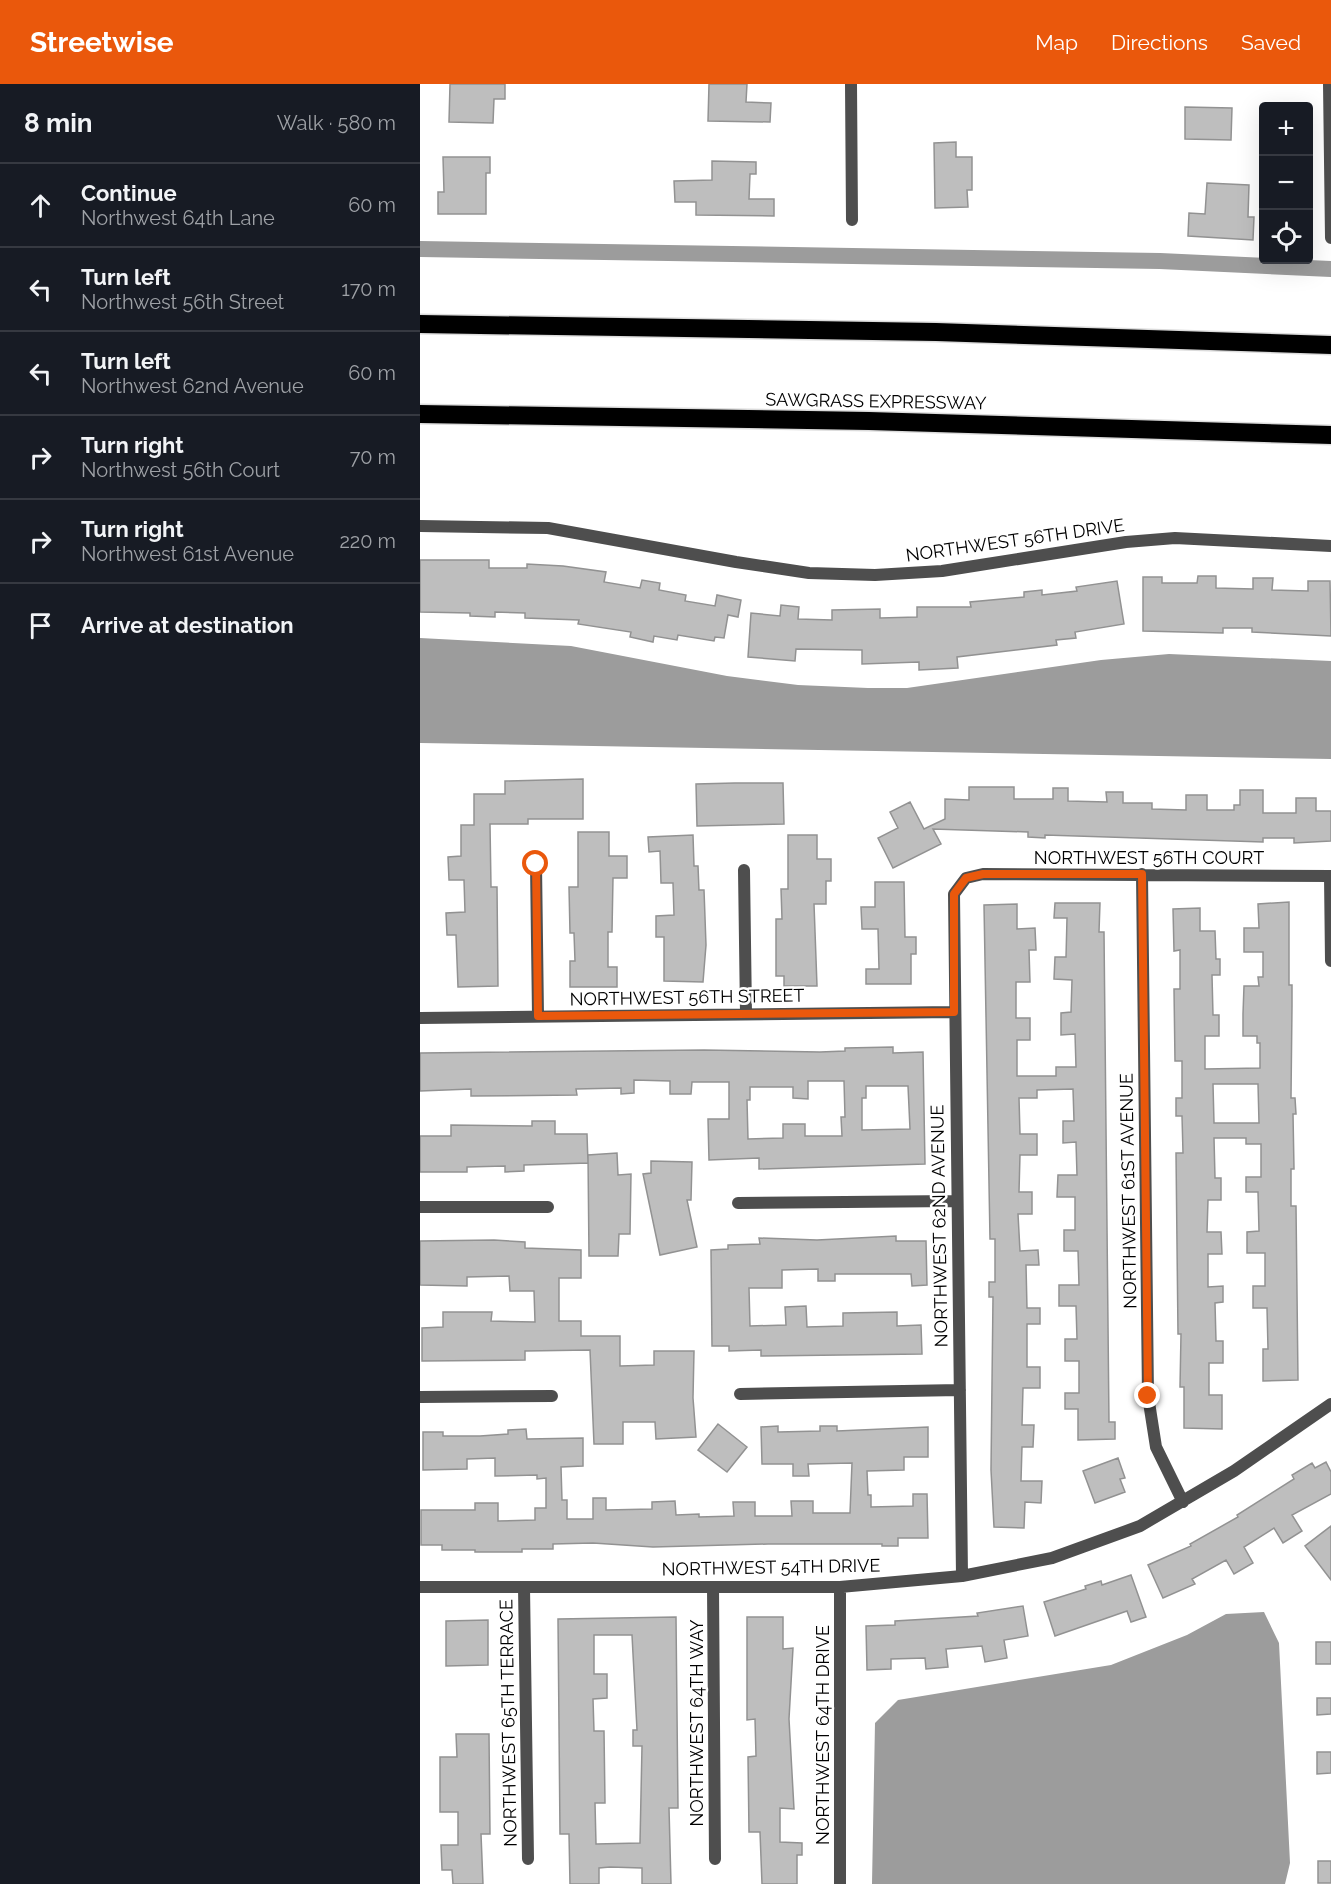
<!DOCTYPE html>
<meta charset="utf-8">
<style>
body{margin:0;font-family:Raleway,sans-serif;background:#20242c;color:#f1f3f6}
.controls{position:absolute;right:18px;top:18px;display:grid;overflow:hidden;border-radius:6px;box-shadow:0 6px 24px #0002}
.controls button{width:54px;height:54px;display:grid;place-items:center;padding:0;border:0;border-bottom:2px solid #363941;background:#171b24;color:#f1f3f6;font:30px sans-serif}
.stop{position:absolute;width:18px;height:18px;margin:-14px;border:4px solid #ea580c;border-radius:50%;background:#fff}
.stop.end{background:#ea580c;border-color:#fff;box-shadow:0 2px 6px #0008}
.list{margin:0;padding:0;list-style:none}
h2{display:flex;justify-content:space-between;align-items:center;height:78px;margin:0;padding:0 24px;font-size:26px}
h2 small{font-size:20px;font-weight:400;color:#9ea1a6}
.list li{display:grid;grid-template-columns:39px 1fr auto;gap:18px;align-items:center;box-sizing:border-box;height:84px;padding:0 24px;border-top:2px solid #363941}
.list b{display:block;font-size:22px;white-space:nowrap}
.list p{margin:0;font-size:20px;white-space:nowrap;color:#9ea1a6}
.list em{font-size:20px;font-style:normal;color:#9ea1a6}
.icon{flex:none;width:33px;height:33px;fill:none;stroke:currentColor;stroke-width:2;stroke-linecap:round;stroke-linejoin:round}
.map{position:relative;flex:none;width:911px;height:1800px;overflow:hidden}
header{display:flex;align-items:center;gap:36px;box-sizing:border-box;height:84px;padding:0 30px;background:#ea580c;color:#fff}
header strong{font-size:28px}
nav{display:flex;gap:33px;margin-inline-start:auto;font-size:21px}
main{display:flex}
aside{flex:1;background:#171b24}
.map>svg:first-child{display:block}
</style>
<header>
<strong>Streetwise</strong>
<nav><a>Map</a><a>Directions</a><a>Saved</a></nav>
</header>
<main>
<aside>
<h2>8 min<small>Walk · 580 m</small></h2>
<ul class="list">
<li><svg class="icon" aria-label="ahead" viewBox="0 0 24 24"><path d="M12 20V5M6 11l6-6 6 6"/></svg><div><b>Continue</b><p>Northwest 64th Lane</p></div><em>60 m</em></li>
<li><svg class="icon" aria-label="left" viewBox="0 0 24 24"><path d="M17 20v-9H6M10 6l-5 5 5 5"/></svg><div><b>Turn left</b><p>Northwest 56th Street</p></div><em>170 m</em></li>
<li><svg class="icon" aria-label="left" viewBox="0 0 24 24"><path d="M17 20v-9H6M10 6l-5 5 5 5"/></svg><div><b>Turn left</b><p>Northwest 62nd Avenue</p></div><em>60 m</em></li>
<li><svg class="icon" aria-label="right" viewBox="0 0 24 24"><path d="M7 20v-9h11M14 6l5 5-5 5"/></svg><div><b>Turn right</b><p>Northwest 56th Court</p></div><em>70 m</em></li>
<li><svg class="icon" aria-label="right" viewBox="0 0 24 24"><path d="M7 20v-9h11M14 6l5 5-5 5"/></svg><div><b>Turn right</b><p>Northwest 61st Avenue</p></div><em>220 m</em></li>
<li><svg class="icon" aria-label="arrive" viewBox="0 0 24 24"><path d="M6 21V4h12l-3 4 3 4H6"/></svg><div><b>Arrive at destination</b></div></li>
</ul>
</aside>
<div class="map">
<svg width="911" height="1800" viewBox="0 0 911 1800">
<rect width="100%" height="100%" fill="#fff"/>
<path fill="#9c9c9c" d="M0,554l151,8 156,30 71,9 70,3h39l194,-28 68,-6 162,7v98l-911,-16z
M844,1528l15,31 11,220 -5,21h-413l3,-161 23,-23 213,-35 76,-30 39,-21z"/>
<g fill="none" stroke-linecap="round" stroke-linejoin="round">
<path stroke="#9c9c9c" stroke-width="16" d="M0,165l740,12 171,8"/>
</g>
<path fill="#bebebe" stroke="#929292" stroke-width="1.5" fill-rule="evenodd" d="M30,0h55v15h-11l-1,24 -44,-1z
M289,0h38l-1,18 25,1 -1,19 -62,-1z
M765,23l47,1 -1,32 -46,-1z
M536,58v15h16v33h-5l1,17 -33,1 -1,-65z
M23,73h47v16h-4v41h-48v-22h6z
M292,77l44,1v12h-6l-1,25h25v17l-78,-1v-13h-21l-1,-21 38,-1z
M787,99l42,2 -1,32h6l-1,23 -65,-4 1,-23 16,1z
M0,476h69v8h38v-4l36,2 43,6 -2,10 36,6 2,-8 18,3 -1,7 27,5 -1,6 30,5 2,-11 24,5 -3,17 -10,-2 -4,23 -9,-1 -1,4 -36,-6 -1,5 -23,-4 -1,6 -23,-5 1,-5 -53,-8 1,-4 -54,-2v-5l-30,-1v5l-25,-1v-3l-50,-1z
M778,492h18v12l37,1v-11h20l-1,12 36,1v-10h22l1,55 -79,-4v-4h-29v5l-80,-2v-54h19v6h35z
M697,497l7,43 -49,8 1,6 -20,2 1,5 -100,12 1,11 -39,2v-8l-57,2v-14l-66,-1 -1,12 -47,-4 3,-44 29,3 1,-11 18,2 -1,12 34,1v-10l48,-1v9l37,-1v-10h54l-1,-5 54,-5v-5l18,-2v5l35,-4 -1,-4z
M163,695v40h-55v5h-38l1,63h6l1,99 -40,1 -2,-52h-9l-1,-22 19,-1 -1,-32h-15l-1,-23 13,-1v-31h13v-31h31v-13z
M315,699h48l1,41 -87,2 -1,-42z
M549,703h45v12h39v-11h15v13l39,1 -1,-10h17v11h29v6l34,1v-15h21v15h27v-5h6v-15h23v23h33v-15h20v13h15v30l-37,2v-5h-31v4l-218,-7v3l-17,-1v-5l-95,-3 8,15 -48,24 -15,-30 20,-10 -8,-16 20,-10 14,27 21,-10v-20l24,1z
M158,748h31v24h18v22h-14l-1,54h-4v35h9v20h-47v-26h5l-1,-28h-4l-1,-46h9z
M273,751l1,31h4l1,24h5l2,55 -3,37 -39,-1v-44h-8v-21l18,-1 -1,-32h-12l-1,-32 -11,1 -1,-15z
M368,751h29v24h14v22h-5v23h-12l3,82h-33v-10h-8v-57h6l-1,-30h7z
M455,798h29l1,55h11v17h-5v30h-45v-15h13l-1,-40h-16l-1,-22h14z
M869,818v83h3v21l-1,92h4l1,16h-3l1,55h-3v37h5l2,174 -35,1v-32h5l-1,-41h-14v-22h12v-33h-18v-21l12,-1 -1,-39h-12v-15h15v-33h-15v-6h-32l1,40h6v22h-13l-1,32h14l1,22h-14v33l15,-1v16l-8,1 1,38h7v22h-14v32h13v34l-38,-1v-41h-4l1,-53h-3l-2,-181h7l-1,-37h-6v-18h6v-37h-7l-1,-72h6v-39l-6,1 -1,-42 27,-1v23h15l1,28h4v16h-8l1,40h6v21h-14v33l55,-1v-25h-3v-7h-14v-22l1,-28h15l-1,-9h5v-25h-19v-24h15l-1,-24zM793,1000h45l1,39h-45z
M635,819h45l-1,29h5l5,490h6v17l-37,1v-31h-13v-16h14v-32h-14v-22h12l-1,-33h-17v-21h20l-1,-34h-14v-21h11v-33h-18l1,-22h19l-1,-33 -13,1v-22h11l-1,-32 -36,1v8h-18l1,36h17v21h-17l-1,37h13v22h-14l2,37 18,-1 1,15h-13l1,43h13v16h-13v43h13v21h-17l-1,37h12l-1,22h-11l-1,34h21l-1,22 -16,-1 -1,26 -30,-1 -3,-57 2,-173h-4v-15h6v-43h-5l-6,-334 33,-1v25l18,-1 1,22h-7l1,32h-14v36h14v22h-13v36h39v-9h20l-1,-33 -14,1v-22l10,-1 1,-32 -18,-1 1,-22h11l1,-39h-13z
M473,963v6l30,-1 2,112 -166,5v-11l-50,2 -1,-41h21v-37h-37l-1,12h-21v-13l-36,-1v13l-13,1v-6l-45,1 1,6 -106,1v-7l-51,2v-38l284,-3 116,2 25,-1v-3zM388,997h36l1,36h-4l1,19h-37v-12h-22v14l-35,1 -1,-39h3v-13h43v11l15,1zM446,1002h42l2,43 -48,1v-32h4z
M112,1037h23v13h32l1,29 -64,2v6l-19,1v-6l-38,1v5h-47v-36h31v-11l81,1z
M197,1069l1,22 13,-1 -1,60h-11l-1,22h-29l-1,-101z
M231,1077l41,1 -1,38h-4l10,47 -37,8 -17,-81 8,-1z
M476,1152v5h30l1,44 -15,1 -1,-12h-76v7h-17v-12l-36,1v18h-33l1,38 36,-1 -1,-18 21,-1 1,21 36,-1v-13l54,-1v14l24,-1 1,29 -161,2v-6l-32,1v-5h-17l-1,-96 17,-1v-4l32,-1 -1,-6 58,2z
M74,1156l31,2v6l56,2v28h-22v43h22v15h39v30l34,-1v-14h40l-1,47 3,39 -40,2 -1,-17h-32v22h-29l-4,-94 -65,1v9l-103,1v-33l21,-1v-15h49l-1,9 44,1 -1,-31h-24l-1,-15 -42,1v9l-47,-1v-44z
M298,1340l29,23 -20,25 -29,-22z
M358,1342v6l42,-1v-5h17v5l91,-4v30h-24v13l-37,1 1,24h3v12l42,-1v-12h14l1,44h-30v8h-16v-2h-114l-115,3 -60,-4 -40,1v5h-31v3h-47v-2h-33v-5h-21v-35h54v-7h23v18l37,-1v-12h11v-30l-9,1v-4l-42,1v-18l-28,1v10l-44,1v-38h20v4h37l28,-2v-4l18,-1 1,10 56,-1v28l-22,1 1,33h5v19h26v-21h13v12l46,-1v-7l23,-1 1,14 23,-1v3l35,-1 -1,-14h22v14h37l-1,-15h22v12h37l2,-50 -44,1 1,12h-16v-12h-31l-1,-37z
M698,1374l7,20 -5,1 5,13 -30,11 -12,-32z
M906,1378l5,10v22l-39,21 10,16 -19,12 -9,-15 -30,19 9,16 -19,11 -8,-14 -34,19 3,5 -32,14 -15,-33 43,-19 -1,-2 48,-27 -1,-2 57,-36 -2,-4 20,-12 3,5z
M911,1442v54l-26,-34z
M711,1491l15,42 -15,5 -4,-11 -72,25 -11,-34 42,-13 -1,-3 16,-5 1,4z
M603,1522l5,30 -24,4 3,18 -22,4 -3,-16 -36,3 2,18 -22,2 -1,-11 -34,1v10l-24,1 -1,-44 29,-1v-4l83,-5 -1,-3z
M256,1533l2,191h-9l2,76h-29v-16l-32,-1 -11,1v16h-29l-1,-50h-9l-2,-215zM174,1551h38l5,95h-4v16h9l-2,97 -44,1 -1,-41h10l-1,-72h-10l-1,-32 14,-1v-24h-13z
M327,1533h36v32l10,-1 -4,71 5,90 -14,-1v34l22,1v12h-5v29h-35l-2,-52h-11l-1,-75 8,-1 -1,-37 -8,1z
M68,1536v45l-42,1v-45z
M896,1558h15v22h-15z
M897,1614h14v16l-14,1z
M36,1650h33l1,100h-9l2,50h-30l-1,-14h-10l-1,-25h17v-33h-18v-55h17z
M897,1668h14v21l-14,1z
M898,1777h13v22h-13z"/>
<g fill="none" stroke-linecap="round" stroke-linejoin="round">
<g stroke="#dbdbdb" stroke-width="21">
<path id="highway" d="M0,240l516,8 395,13
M0,330l449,7 462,14"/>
</g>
<path stroke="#4e4e4e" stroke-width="12" d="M431,0l1,136
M909,0l2,154
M0,442l128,2 188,34 73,11 66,2 67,-4 184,-29 49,-4 156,8
M116,780l2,152
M324,786l2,144
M722,790l6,522 8,51 27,55
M910,792l1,85
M0,934l534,-6
M318,1119l218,-2
M0,1123h128
M320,1310l220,-4
M0,1313l132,-1
M542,1492l-8,-682 12,-16 17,-4 348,2
M0,1503h420l122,-11 90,-18 88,-32 94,-55 97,-67
M104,1503l4,272
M293,1503l2,272
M420,1503v297"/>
<use href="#highway" stroke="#000" stroke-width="18"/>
</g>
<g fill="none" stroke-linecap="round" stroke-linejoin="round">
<path stroke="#ea580c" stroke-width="8" d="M116,780l2,152 416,-4v-118l12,-16 17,-4h159l6,522"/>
</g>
<g text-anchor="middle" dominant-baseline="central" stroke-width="5" stroke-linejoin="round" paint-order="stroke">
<g font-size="18" fill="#000" stroke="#fff">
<text transform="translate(456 317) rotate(1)">SAWGRASS EXPRESSWAY</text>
<text transform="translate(595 456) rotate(-8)">NORTHWEST 56TH DRIVE</text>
<text x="729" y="773">NORTHWEST 56TH COURT</text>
<text transform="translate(267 913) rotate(-1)">NORTHWEST 56TH STREET</text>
<text transform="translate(708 1107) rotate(-91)">NORTHWEST 61ST AVENUE</text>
<text transform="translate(519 1142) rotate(-91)">NORTHWEST 62ND AVENUE</text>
<text transform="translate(351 1483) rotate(-1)">NORTHWEST 54TH DRIVE</text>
<text transform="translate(88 1639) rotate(-91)">NORTHWEST 65TH TERRACE</text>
<text transform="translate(276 1639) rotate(-90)">NORTHWEST 64TH WAY</text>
<text transform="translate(402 1651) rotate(-90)">NORTHWEST 64TH DRIVE</text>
</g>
</g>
</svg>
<div class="controls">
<button>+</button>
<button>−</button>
<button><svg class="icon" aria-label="locate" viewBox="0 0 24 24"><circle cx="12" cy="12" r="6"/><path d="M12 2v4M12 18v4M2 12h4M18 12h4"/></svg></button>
</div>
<div class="stop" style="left:116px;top:780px"></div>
<div class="stop end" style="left:728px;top:1312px"></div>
</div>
</main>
